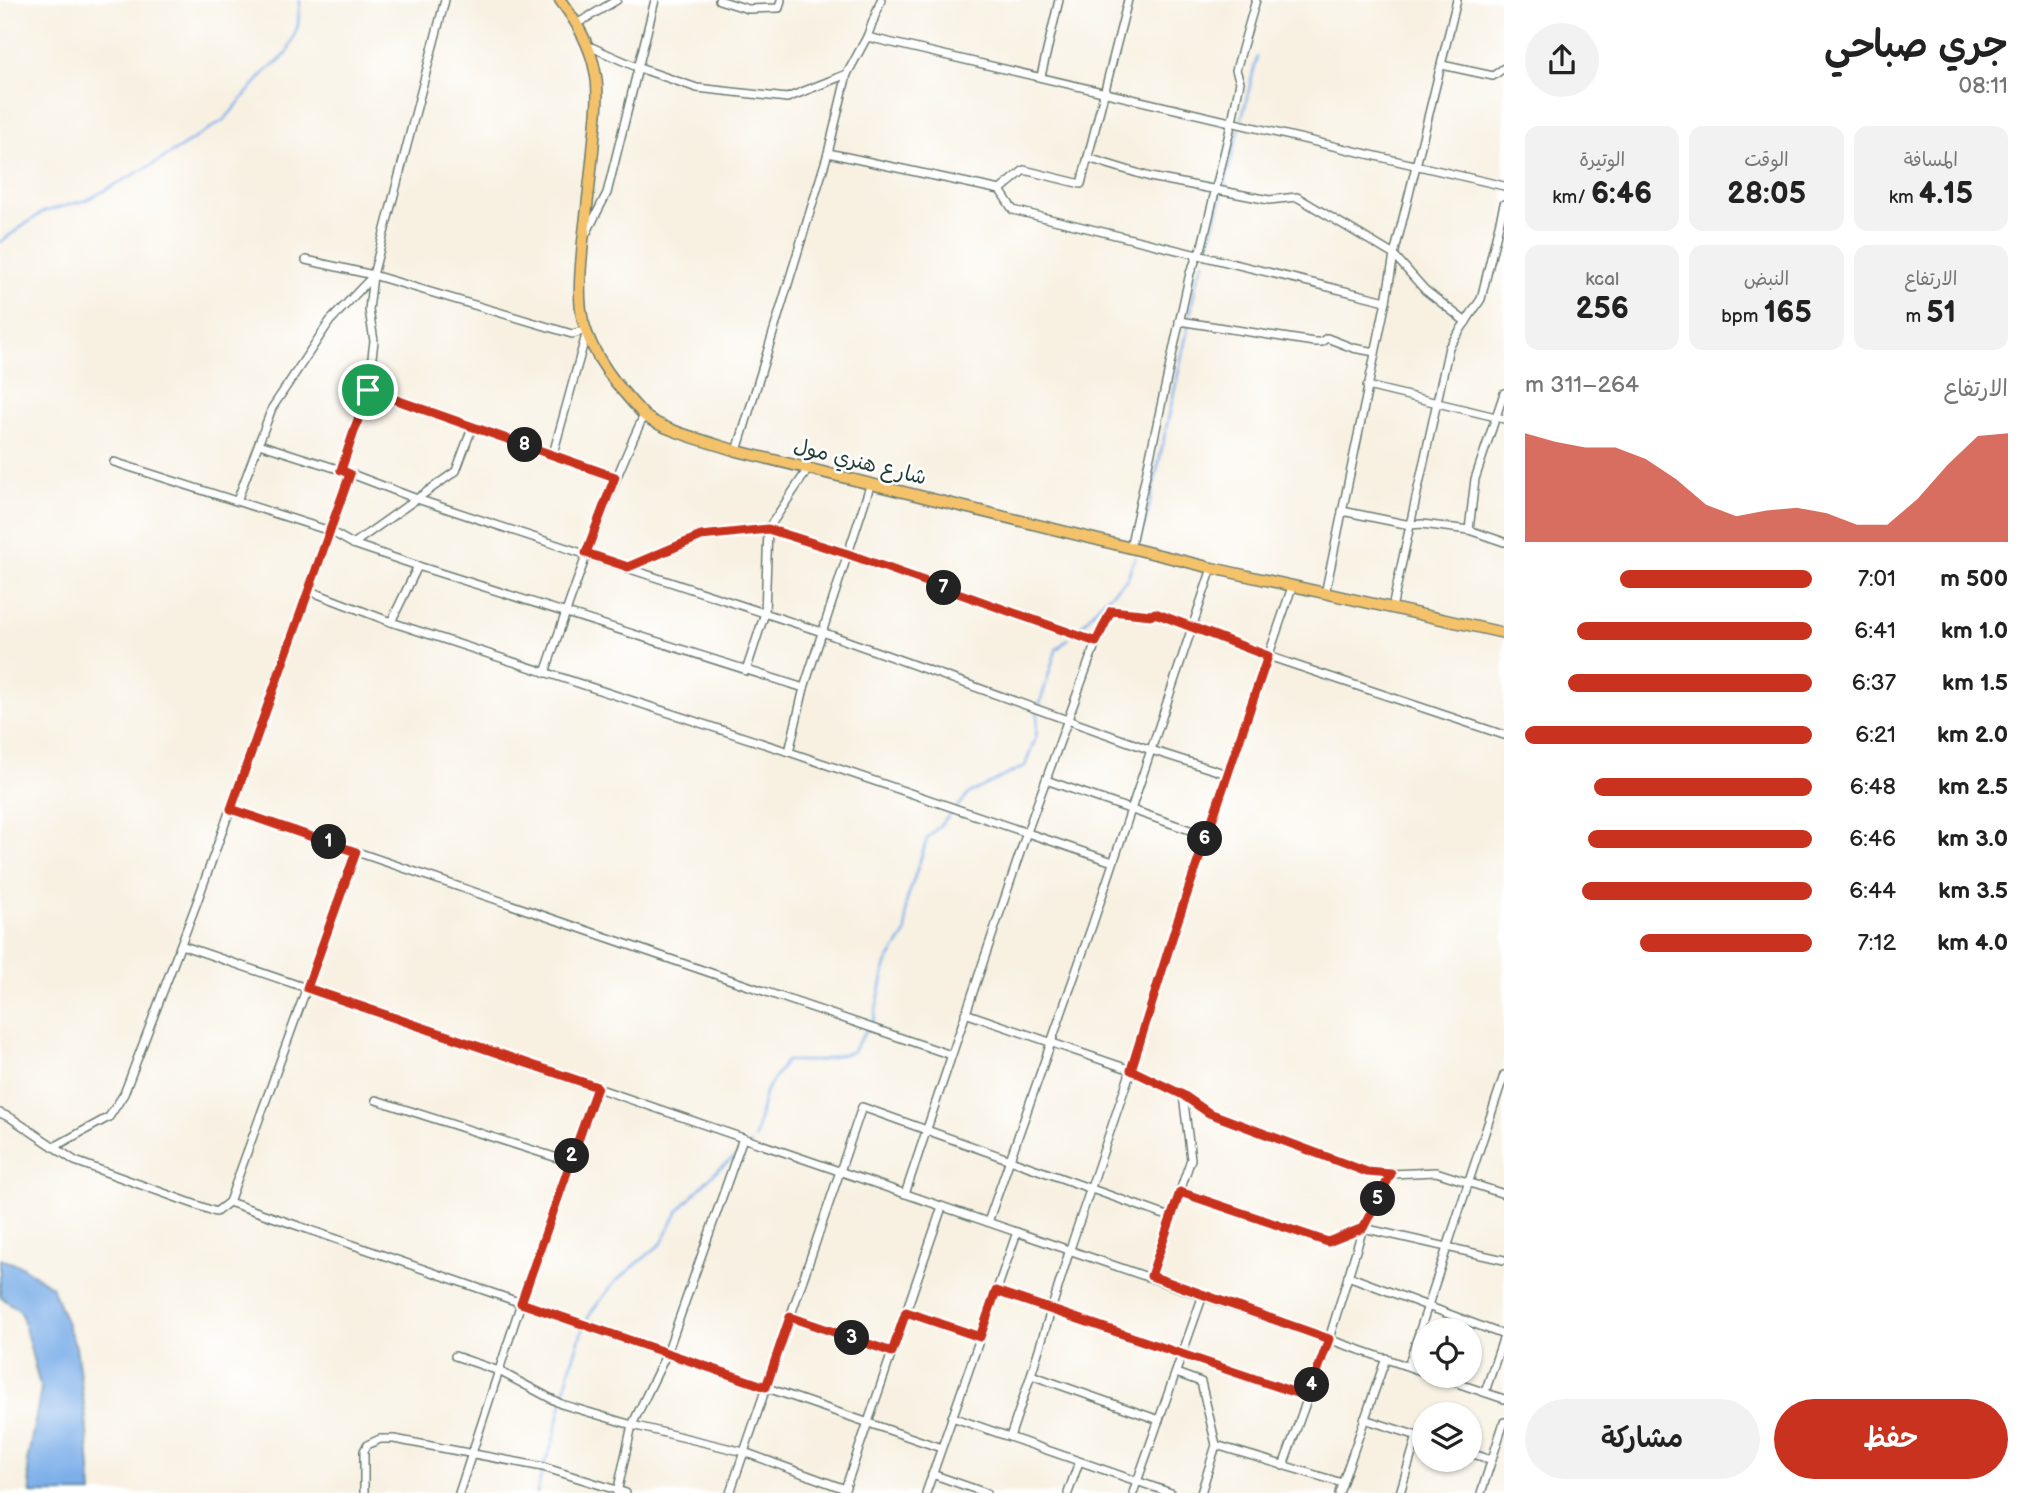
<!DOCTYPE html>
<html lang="ar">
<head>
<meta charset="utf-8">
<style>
	body { margin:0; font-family:"Balsamiq Sans","Playpen Sans Arabic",sans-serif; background:#f2f2f2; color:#222; direction:rtl; height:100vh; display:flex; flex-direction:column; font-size:26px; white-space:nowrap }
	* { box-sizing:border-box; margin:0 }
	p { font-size:23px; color:#767676 }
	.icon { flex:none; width:38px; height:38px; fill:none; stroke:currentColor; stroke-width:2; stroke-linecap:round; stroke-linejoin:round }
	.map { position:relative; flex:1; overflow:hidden; direction:ltr }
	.side { display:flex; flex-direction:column; background:#fff; width:525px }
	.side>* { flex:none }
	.fabs { position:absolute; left:1412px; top:1318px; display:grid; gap:14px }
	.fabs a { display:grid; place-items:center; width:70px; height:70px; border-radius:50%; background:#fff; box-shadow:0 2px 5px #0004; font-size:35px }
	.pin { position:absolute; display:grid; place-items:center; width:60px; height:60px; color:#fff; margin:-30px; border:4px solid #fff; border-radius:50%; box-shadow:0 2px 7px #0007 }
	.km { position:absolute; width:35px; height:35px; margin:-18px; border-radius:50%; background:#222; color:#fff; font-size:19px; line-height:35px; text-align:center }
	.round { display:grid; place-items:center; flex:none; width:74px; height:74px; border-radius:37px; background:#f2f2f2 }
	.headline { display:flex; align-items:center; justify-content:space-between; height:119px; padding:0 21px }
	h1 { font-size:38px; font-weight:600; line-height:52px }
	.figures { display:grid; grid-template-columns:repeat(3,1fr); gap:10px; height:119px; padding:7px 21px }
	.figures div { display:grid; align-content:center; border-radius:14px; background:#f2f2f2; text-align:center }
	.figures b { font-size:30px; font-weight:600 }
	.figures small { font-size:19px; font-weight:400 }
	.figures p { font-size:19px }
	.chart { height:196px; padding:14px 21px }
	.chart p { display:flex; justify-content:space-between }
	.chart svg { width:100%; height:126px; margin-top:7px; fill:#c8321e; opacity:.7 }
	.primary-button { display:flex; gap:14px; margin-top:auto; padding:14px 21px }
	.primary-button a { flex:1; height:80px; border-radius:42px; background:#c8321e; color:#fff; font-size:28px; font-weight:600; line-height:80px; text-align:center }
	.primary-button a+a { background:#f2f2f2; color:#222 }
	ul { padding:0 21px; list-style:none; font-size:23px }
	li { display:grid; grid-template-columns:112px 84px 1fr; align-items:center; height:52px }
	li i { height:18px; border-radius:9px; background:#c8321e }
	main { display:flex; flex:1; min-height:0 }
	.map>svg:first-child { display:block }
	.water { fill:#7dafe9; stroke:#4e768e; stroke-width:2 }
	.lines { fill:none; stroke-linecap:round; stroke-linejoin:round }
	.stream { stroke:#7dafe9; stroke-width:2.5 }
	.minor-casing { stroke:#6b7c71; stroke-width:10 }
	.trunk-casing { stroke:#6b7c71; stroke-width:13 }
	.minor { stroke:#fff; stroke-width:7 }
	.trunk { stroke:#f3c26a; stroke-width:10 }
	.route-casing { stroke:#fff; stroke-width:14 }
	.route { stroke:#c8321e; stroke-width:9 }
	.labels { text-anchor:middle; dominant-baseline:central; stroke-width:5; stroke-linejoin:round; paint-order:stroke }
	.street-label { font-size:21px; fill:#1f3d34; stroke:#fff }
</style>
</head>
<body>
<main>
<section class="side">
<div class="headline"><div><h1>جري صباحي</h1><p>08:11</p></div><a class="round"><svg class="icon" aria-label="share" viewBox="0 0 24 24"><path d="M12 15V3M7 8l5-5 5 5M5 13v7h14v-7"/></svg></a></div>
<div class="figures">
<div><p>المسافة</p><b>4.15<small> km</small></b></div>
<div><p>الوقت</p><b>28:05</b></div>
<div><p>الوتيرة</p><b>6:46<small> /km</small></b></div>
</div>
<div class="figures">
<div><p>الارتفاع</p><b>51<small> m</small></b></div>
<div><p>النبض</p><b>165<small> bpm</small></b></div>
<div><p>kcal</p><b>256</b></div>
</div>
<div class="chart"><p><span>الارتفاع</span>264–311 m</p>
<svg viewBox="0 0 160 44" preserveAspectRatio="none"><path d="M0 44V6L10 9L20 11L30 11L40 15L50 22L60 31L70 35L80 33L90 32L100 34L110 38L120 38L130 29L140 17L150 7L160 6V44z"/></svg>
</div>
<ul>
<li><b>500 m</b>7:01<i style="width:67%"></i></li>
<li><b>1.0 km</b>6:41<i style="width:82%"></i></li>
<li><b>1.5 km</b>6:37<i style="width:85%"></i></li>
<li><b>2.0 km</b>6:21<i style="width:100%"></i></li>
<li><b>2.5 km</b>6:48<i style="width:76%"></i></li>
<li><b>3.0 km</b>6:46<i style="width:78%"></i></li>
<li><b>3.5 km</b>6:44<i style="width:80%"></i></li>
<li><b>4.0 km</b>7:12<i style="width:60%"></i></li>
</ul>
<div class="primary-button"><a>حفظ</a><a>مشاركة</a></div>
</section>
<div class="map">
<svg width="1504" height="1493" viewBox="0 0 1504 1493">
	<rect width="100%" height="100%" fill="#fff"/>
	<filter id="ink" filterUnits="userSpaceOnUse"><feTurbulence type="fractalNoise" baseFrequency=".0143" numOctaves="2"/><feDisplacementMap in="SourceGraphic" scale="14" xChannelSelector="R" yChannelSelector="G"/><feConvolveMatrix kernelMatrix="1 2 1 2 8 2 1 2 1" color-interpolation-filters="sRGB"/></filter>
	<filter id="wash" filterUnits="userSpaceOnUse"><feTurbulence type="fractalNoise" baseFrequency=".00686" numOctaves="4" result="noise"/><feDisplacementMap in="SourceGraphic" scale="28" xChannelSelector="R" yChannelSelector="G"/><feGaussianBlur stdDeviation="1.57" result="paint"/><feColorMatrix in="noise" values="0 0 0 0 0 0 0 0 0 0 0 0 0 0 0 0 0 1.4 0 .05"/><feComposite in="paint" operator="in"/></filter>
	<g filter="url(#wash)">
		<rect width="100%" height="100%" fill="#f8f1e2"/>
		<!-- water -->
		<polygon class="water" points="0,1259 21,1266 52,1287 76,1347 86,1419 92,1493 31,1493 27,1462 41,1390 21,1312 0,1296"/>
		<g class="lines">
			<!-- stream -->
			<g class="stream">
				<polyline points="1242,118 1257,57"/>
				<polyline points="1225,185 1239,129"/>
				<polyline points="0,242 43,212 87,200 159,161 225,119 265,72 287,54 298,25 300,0"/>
				<polyline points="1207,251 1222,196"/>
				<polyline points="1190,316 1196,282 1203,262"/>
				<polyline points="1139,543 1148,512 1188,328"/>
				<polyline points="1078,630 1099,605 1127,579 1135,557"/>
				<polyline points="755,1139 765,1092 786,1061 818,1061 852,1052 874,1019 886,964 906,933 906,903 927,839 970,793 1025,766 1036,737 1038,710 1056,650 1068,639"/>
				<polyline points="740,1153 751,1144"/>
				<polyline points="537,1493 543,1467 553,1442 570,1368 584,1325 592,1311 615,1282 662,1243 678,1211 716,1171 735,1157"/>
			</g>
		</g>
	</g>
	<g filter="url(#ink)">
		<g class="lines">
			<!-- minor casing -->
			<g class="minor-casing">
				<g id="minor">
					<polyline points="719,0 748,9 779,8 781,0"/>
					<polyline points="578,23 617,0"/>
					<polyline points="867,37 1504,186"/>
					<polyline points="589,46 639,68 697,88 787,98 847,74"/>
					<polyline points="1442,65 1493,76 1504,68"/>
					<polyline points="1041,76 1059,0"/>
					<polyline points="828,153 1000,190 1024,170 1081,184 1128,0"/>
					<polyline points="1088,158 1150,177 1269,200 1297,197 1394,255 1425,290 1466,322"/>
					<polyline points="1000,190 1013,210 1386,301"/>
					<polyline points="587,232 607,193 655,0"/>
					<polyline points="306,260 373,275 572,334 587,330"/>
					<polyline points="1179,321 1314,342 1321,342 1327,338 1353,348 1375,352"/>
					<polyline points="1367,386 1504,419"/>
					<polyline points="368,390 615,477"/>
					<polyline points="259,444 341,470 417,499 822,632 1151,750 1227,774"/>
					<polyline points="737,451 828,153 847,74 867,37 881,0"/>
					<polyline points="553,454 587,331"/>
					<polyline points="114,462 330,531 353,544 418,566 804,688"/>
					<polyline points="341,470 368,390 374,341 369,310 373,275 445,0"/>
					<polyline points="237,501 272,408 330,321 373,276"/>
					<polyline points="1342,511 1410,525 1422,524 1469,530 1504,542"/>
					<polyline points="1469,530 1475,479 1504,393"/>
					<polyline points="353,544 456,471 472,428"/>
					<polyline points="1130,548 1190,273 1202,246 1232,121 1240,82 1236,70 1256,0"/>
					<polyline points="629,567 700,536 768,529 848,554 1096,642"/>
					<polyline points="310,591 391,622 789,752 1113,862"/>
					<polyline points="1325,594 1386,301 1394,255 1457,0"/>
					<polyline points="1392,608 1449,347 1481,299 1504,204"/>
					<polyline points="391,622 418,566"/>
					<polyline points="746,671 765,613 768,529 808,469"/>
					<path d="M545,673C575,585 605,499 644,415"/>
					<polyline points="789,752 804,688 871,483"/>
					<polyline points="1046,780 1207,836"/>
					<polyline points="231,809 951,1055"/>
					<polyline points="181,945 1424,1372"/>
					<polyline points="965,1013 1131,1070 1183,1095 1209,1113 1367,1172 1391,1174 1436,1172 1504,1194"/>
					<polyline points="376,1100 570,1162"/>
					<polyline points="0,1113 11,1118 75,1161 216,1212 229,1202 356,852"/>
					<polyline points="54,1147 109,1117 124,1094 197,902 350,474"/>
					<polyline points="1180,1191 1327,1242 1363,1228 1504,1260"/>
					<polyline points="905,1194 1027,832 1096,642 1111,611 1152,615 1155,613 1268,656 1504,735"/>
					<polyline points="229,1202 941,1448"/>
					<polyline points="988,1222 1092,926 1212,568"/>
					<polyline points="1151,1276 1191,1159 1183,1095"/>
					<polyline points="1348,1276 1504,1335"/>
					<polyline points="996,1291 1308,1397"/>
					<polyline points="906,1312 980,1337"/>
					<polyline points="790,1317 892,1352"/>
					<polyline points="455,1356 499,1371 561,1404 632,1425 744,1452 845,1489"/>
					<polyline points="1408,1366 1504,1075"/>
					<polyline points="1176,1373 1201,1382 1216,1445 1201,1493"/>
					<polyline points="1031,1375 1159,1420"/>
					<polyline points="1436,1376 1504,1399"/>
					<polyline points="1485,1392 1504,1336"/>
					<polyline points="952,1417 1171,1493"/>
					<polyline points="1364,1419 1424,1438"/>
					<polyline points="1010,1437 1031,1375 1070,1249 1131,1070 1175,929 1292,587"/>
					<polyline points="1216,1445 1342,1483"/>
					<polyline points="1470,1453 1492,1460"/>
					<polyline points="1283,1466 1329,1339 1363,1228 1391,1174"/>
					<polyline points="932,1474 986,1493"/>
					<polyline points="844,1492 942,1207"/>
					<polyline points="364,1493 364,1451 367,1445 380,1439 394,1439 543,1467 626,1493"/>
					<polyline points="459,1493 521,1303 597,1087"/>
					<polyline points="617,1493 632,1425 667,1353 743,1138"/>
					<polyline points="730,1493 862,1107 1170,1217"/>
					<polyline points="926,1493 1017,1232"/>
					<polyline points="1068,1493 1079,1462"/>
					<polyline points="1133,1493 1203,1295"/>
					<polyline points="1339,1493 1386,1358"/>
					<polyline points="1400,1493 1417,1436"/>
					<polyline points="1481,1493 1504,1422"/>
				</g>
			</g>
			<!-- trunk casing -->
			<g class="trunk-casing">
				<path id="trunk" d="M560,0C577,22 590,44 595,71C600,94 596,118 594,140C591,174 587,208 583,241C581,266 577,296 583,321C593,358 618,387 643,414C657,429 716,444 737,451L1212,568L1504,633"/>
			</g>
			<!-- minor -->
			<use href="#minor" class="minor"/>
			<!-- trunk -->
			<use href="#trunk" class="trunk"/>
		</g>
	</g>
	<g class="lines" filter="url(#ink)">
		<!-- route casing -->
		<g class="route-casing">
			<polygon id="route" points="368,390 615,477 586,553 628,567 701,536 768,529 848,554 1096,642 1111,611 1152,615 1155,613 1268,656 1175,929 1131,1070 1183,1095 1209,1113 1367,1172 1391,1174 1363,1228 1328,1242 1180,1192 1151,1276 1329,1339 1308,1397 996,1291 980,1337 906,1312 892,1352 790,1317 766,1387 521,1303 597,1087 307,988 356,852 231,809 350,474 341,470"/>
		</g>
		<!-- route -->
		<use href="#route" class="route"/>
	</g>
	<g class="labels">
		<!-- street labels -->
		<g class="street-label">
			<text transform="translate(860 462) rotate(14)">شارع هنري مول</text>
		</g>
	</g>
</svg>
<div class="fabs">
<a><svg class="icon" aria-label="locate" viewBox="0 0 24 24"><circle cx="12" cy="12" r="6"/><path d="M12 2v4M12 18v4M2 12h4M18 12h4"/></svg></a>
<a><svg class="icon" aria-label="layers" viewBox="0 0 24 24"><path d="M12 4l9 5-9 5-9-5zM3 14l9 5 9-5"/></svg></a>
</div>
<div class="pin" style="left:368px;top:390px;background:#1e9e55"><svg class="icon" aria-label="arrive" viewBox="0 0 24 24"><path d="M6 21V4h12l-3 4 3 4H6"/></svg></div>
<b class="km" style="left:329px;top:842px">1</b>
<b class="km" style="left:572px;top:1156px">2</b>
<b class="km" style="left:852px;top:1338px">3</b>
<b class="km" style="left:1312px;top:1385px">4</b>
<b class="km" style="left:1378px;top:1199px">5</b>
<b class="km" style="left:1205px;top:839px">6</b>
<b class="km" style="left:944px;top:588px">7</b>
<b class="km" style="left:525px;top:445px">8</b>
</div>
</main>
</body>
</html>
